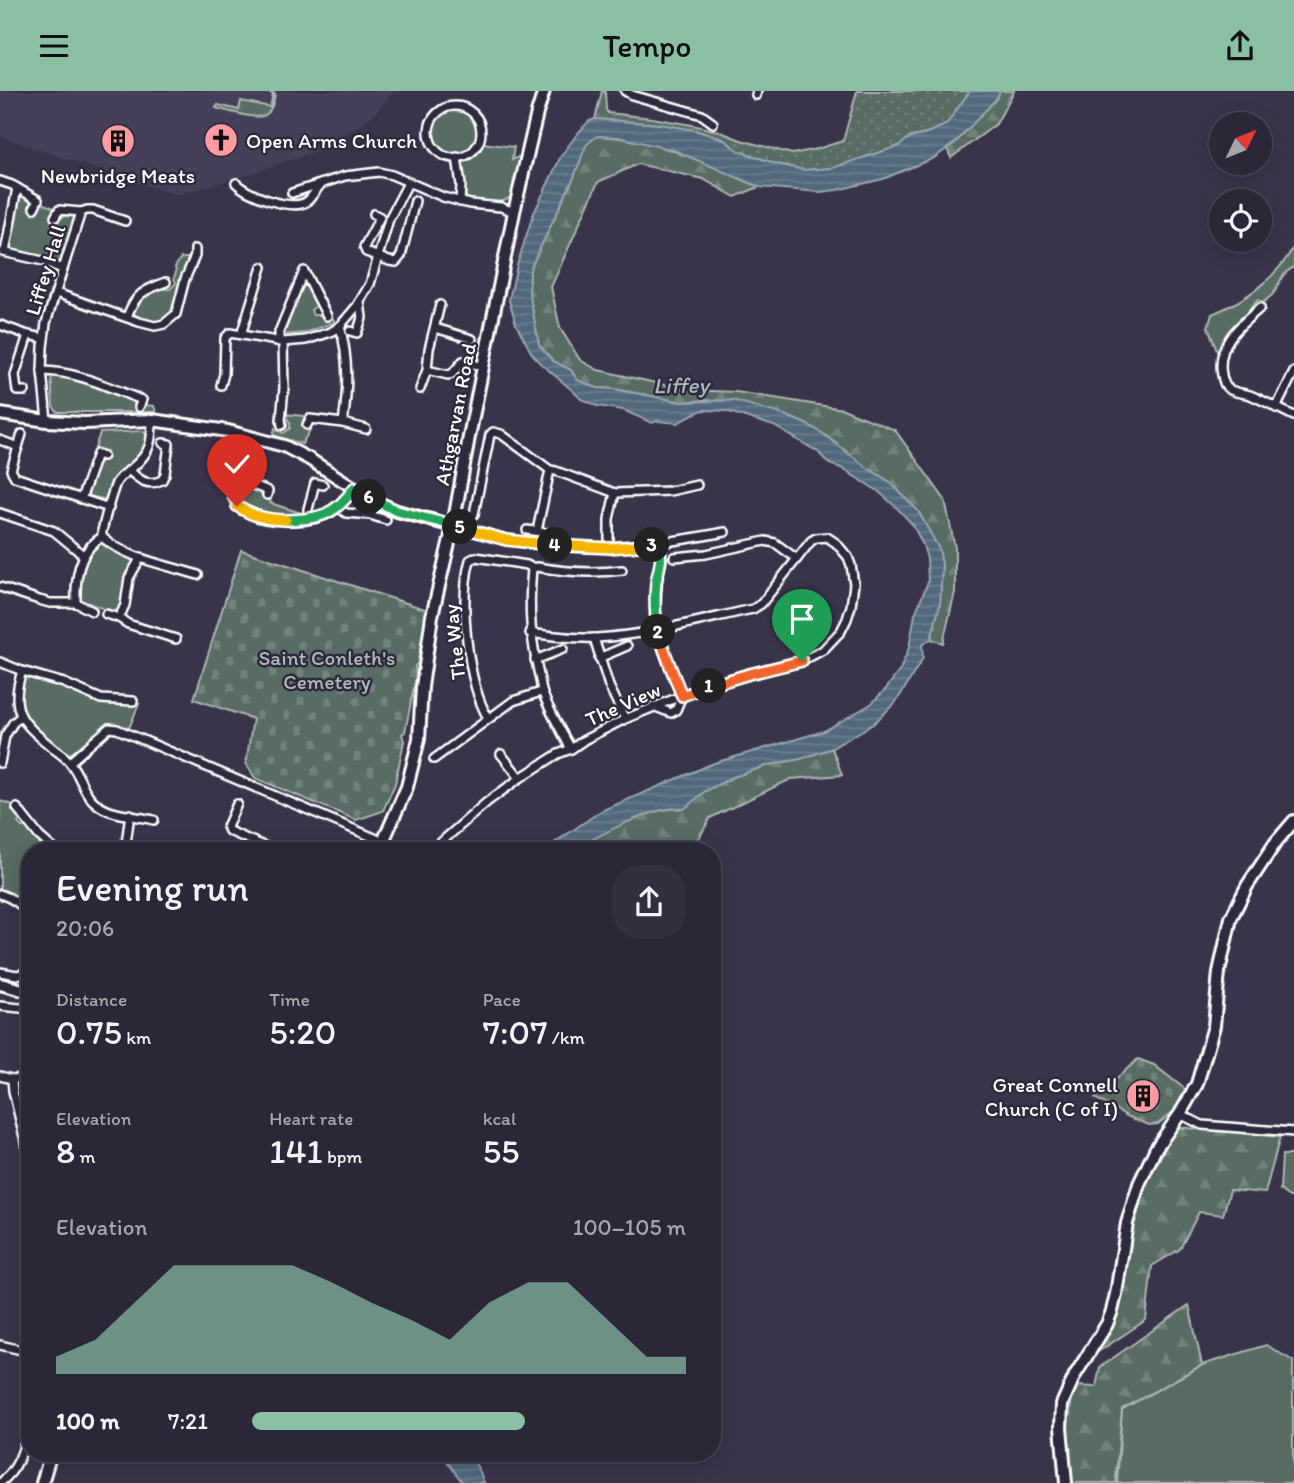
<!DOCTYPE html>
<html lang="en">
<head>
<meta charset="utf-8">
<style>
	body { margin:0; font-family:Itim,sans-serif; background:#332f40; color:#f1f3f6; height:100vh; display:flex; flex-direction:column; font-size:26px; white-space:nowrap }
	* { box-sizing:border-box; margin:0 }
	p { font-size:23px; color:#a6a5ae }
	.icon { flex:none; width:38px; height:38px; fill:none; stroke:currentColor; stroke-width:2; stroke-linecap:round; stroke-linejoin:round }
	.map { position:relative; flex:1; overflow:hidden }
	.side { position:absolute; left:21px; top:751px; width:700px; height:620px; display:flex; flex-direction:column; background:#2b2738; border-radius:28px; box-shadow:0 4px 18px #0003,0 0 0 2px #474453 }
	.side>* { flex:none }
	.needle { width:46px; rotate:47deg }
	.fabs { position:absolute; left:1209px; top:21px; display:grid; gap:14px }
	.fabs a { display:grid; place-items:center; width:63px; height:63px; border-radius:50%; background:#2b2738; box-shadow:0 4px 18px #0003,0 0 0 2px #474453; font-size:35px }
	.pin { position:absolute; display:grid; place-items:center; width:60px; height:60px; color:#fff; margin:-72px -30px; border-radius:50% 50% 50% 0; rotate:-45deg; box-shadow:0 0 7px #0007 }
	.pin .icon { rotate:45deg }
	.km { position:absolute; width:35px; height:35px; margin:-18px; border-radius:50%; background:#222; color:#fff; font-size:19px; line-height:35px; text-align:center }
	.round { display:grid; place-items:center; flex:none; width:74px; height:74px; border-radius:28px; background:#332f40 }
	.head { display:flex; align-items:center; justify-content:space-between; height:119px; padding:0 35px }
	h1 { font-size:38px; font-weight:600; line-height:52px }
	.stats { display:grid; grid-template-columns:repeat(3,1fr); gap:10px; height:119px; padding:7px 35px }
	.stats div { display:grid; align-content:center }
	.stats b { font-size:35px; font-weight:600 }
	.stats small { font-size:19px; font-weight:400 }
	.stats p { font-size:19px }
	.chart { height:196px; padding:14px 35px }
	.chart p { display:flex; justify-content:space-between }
	.chart svg { width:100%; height:126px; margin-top:7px; fill:#8abfa5; opacity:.7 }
	ul { padding:0 35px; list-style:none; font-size:23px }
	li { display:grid; grid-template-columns:112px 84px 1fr; align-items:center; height:52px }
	li i { height:18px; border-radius:9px; background:#8abfa5 }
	header { display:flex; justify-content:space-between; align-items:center; height:91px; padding:0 35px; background:#8abfa5; color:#111; font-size:32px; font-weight:600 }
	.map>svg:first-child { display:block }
	.built { fill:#444159 }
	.green { fill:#596c64; stroke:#acb6b2; stroke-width:2 }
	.forest { fill:url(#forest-firs); stroke:#acb6b2; stroke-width:2 }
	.cemetery { fill:url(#cemetery-stones); stroke:#acb6b2; stroke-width:2 }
	.park { fill:url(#park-dots); stroke:#acb6b2; stroke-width:2 }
	.water { fill:url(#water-rules); stroke:#97a4b0; stroke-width:2 }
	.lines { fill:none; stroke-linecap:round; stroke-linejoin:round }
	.street-casing { stroke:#fff; stroke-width:12 }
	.secondary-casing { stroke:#fff; stroke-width:16 }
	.street { stroke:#2f2a3d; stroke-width:7 }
	.secondary { stroke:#2f2a3d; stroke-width:10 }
	.split-1-casing { stroke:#fff; stroke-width:14 }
	.split-2-casing { stroke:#fff; stroke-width:14 }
	.split-3-casing { stroke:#fff; stroke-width:14 }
	.split-4-casing { stroke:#fff; stroke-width:14 }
	.split-5-casing { stroke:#fff; stroke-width:14 }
	.split-6-casing { stroke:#fff; stroke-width:14 }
	.split-7-casing { stroke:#fff; stroke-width:14 }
	.split-8-casing { stroke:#fff; stroke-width:14 }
	.split-1 { stroke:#f0652b; stroke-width:9 }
	.split-2 { stroke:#f0652b; stroke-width:9 }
	.split-3 { stroke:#22a559; stroke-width:9 }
	.split-4 { stroke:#f5b400; stroke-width:9 }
	.split-5 { stroke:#f5b400; stroke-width:9 }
	.split-6 { stroke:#22a559; stroke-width:9 }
	.split-7 { stroke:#22a559; stroke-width:9 }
	.split-8 { stroke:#f5b400; stroke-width:9 }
	.labels { text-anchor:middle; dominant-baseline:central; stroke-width:5; stroke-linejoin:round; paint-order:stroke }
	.poi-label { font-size:21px; fill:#fff; stroke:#2f2a3d; text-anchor:start }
	.street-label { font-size:21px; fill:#fff; stroke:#2f2a3d }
	.park-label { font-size:21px; fill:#acb6b2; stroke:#2f2a3d }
	.water-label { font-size:23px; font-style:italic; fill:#a8b4be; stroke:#2f2a3d }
</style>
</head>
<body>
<header><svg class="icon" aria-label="menu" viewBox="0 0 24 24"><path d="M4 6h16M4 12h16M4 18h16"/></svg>Tempo<svg class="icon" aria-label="share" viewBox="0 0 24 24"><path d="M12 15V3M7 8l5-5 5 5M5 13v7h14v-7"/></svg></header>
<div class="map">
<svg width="1294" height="1392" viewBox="0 0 1294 1392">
	<defs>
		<pattern id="forest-firs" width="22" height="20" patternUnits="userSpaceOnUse" patternTransform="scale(1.75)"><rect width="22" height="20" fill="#596c64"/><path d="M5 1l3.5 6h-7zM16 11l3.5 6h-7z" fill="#72827b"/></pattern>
		<pattern id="cemetery-stones" width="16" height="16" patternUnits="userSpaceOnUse" patternTransform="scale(1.75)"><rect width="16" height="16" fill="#596c64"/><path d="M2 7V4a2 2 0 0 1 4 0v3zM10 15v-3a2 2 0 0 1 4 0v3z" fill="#72827b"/></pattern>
		<pattern id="park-dots" width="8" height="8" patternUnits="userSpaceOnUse" patternTransform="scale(1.75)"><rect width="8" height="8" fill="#596c64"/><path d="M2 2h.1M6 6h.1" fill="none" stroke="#72827b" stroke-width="1.8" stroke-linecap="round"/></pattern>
		<pattern id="water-rules" width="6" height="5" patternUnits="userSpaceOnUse" patternTransform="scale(1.75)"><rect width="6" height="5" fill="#51687c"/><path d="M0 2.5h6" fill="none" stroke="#6b7f90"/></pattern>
	</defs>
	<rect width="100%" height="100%" fill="#39344a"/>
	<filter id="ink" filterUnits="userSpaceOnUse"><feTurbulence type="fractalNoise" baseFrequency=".0143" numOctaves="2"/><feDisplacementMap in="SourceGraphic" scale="14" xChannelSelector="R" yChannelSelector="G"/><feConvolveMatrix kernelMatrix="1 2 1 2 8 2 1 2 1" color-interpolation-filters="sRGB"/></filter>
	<g filter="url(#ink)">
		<!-- built -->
		<polygon class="built" points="0,0 394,0 376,21 357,36 337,47 332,55 243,85 193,99 179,104 137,92 0,45"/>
		<!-- green -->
		<g class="green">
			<path d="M267,0H272L275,4C271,25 265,29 244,24C235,22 226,20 216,17L218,14L239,19L241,10L270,16L273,3Z"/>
			<circle cx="455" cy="41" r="22"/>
			<path d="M482,52L514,56L512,69L522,64L514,103C503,115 478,114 466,106L461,75L462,70L477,60Z"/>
			<path d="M23,103L27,105L30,109V114L37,118L41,112L55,117L51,125L59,130C63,125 68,119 75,126L76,129L62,169L59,171L45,166L15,161L9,155L20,106Z"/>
			<path d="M1294,155V176C1277,185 1282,193 1272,204C1269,207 1265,209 1263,212L1258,209L1251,216L1249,224L1237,232L1230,240L1217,260L1208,236L1212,223C1245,210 1277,187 1294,155Z"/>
			<path d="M181,167H191L173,223L163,230L157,231L139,228L134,223C134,203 154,197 170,198L176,192L174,187L176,181L175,176Z"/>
			<path d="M303,195H307C311,200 316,209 316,215L311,219L313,224H321L325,229L332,226L335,231L305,242L284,244L299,201Z"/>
			<path d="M51,284C79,285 109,297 135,310L134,314L143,318L145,314L154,315L156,321H57L53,315Z"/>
			<polygon points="284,323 304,325 302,335 310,339 302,353 273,344 275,337 278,340 284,342 290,337 290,331 284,325"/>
			<polygon points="143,340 148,345 144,359 118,384 107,409 86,404 96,375 101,370 104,370 107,360 95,357 100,342"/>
			<path d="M247,394L261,400L263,406L271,409L270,412L301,422L296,426L293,425L286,427C282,425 278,426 274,426C263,426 241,417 236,407L238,399Z"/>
			<polygon points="99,452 133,466 135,469 126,487 122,512 118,521 115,522 80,509 79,506 85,469 88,463"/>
			<path d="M28,585L76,599L101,612L139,613L130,635L127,638L114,633L107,634L72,662L69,663C54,654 24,633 21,615C20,605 22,596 25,587Z"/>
			<polygon points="0,710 21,716 17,720 21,727 18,732 22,736 28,736 53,759 30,760 30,815 28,815 14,805 0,799"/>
			<polygon points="1282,1064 1294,1064 1294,1106 1289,1106 1280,1099"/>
			<polygon points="1266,1254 1293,1270 1293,1392 1117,1392 1122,1318 1202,1274"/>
		</g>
		<!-- forest -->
		<g class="forest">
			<polygon points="1000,0 1014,0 996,33 951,67 947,58 956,51 996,8"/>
			<path d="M596,45C655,47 707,72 759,96L735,106L703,88L638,73L598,91L551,196L560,237L580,269L598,279L687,299L736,301L843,318L895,339L945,409L955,457V501L943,552L931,548L940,513L942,474L939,458L918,420L890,391L866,376L825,344L810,335L787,325L707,309L682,311L614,298L597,297L577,289L571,279L553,270L539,254L529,201L530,178L574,86L586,54Z"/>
			<path d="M832,657L842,684L791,688L710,727L696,753L684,759H627L623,754L612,759L574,760C597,743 657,713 684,718L705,700L733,686L769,674L800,668Z"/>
			<polygon points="1176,1036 1280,1046 1265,1102 1230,1099 1223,1124 1199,1121 1180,1158 1152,1175 1146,1229 1098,1261 1116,1226 1131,1144 1146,1094"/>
			<polygon points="1189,1214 1202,1274 1122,1318 1116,1384 1117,1392 1071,1392 1067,1340 1074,1295 1096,1296 1100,1276"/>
		</g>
		<!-- cemetery -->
		<g class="cemetery">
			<polygon points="241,459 428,519 418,572 415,575 416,586 405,641 402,643 404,650 395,693 383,720 356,729 255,687 246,672 253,628 194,608"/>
			<polygon points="1138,968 1154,974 1186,999 1175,1019 1158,1033 1149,1034 1129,1026 1095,1007"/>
		</g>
		<!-- park -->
		<polygon class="park" points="602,0 605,0 606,19 608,22 652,27 692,34 718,40 741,49 792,63 817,58 843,50 857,0 970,0 946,34 922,44 909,47 899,55 833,77 804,79 776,73 739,60 723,48 694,39 659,33 595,28"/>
		<!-- water -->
		<g class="water">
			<path d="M970,0H1000L996,8L956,51L934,67L883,88L837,99L820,101L759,96L674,59L618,46L597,45L586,54L574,86L530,178L529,201L539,254L553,270L571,279L577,289L597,297L614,298L682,311L733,309L787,325L810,335L825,344L866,376L890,391L918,420L939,458L942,474L940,513L931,548L922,554L923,567L905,597L895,612L873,633L832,657L800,668L769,674L733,686L705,700L684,718C659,713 614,737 591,749C585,752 578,758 572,760C563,761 553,760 544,759L601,720L714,672L824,640L871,613L885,599L900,579L909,557L915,523L928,491L927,468L923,454L913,434L897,417L878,400L841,377L829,373L818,361L774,335L726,320L703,319L693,323L678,332L657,330L652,332L623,319L597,315L581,308L572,299L540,272L531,261L516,233L509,209L517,174L533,124L561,65L578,42L589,30L595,28L659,33L694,39L723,48L739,60L776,73L804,79L832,77L899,55L909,47L922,44L946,34Z"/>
			<polygon points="441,1362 469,1362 480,1381 484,1392 463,1392"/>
		</g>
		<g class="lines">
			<!-- street casing -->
			<g class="street-casing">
				<g id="street">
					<polyline points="625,0 632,4 702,24 713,32"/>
					<polyline points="756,4 757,0"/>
					<circle cx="455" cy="41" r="26"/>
					<polyline points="457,66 461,94 460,111"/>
					<polyline points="0,90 12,94 38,109 34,117"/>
					<path d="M236,92C247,104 291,120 306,111C312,107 316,98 321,93"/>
					<polyline points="292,102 345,85 379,81 392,84 443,106 470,113 501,116 514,121"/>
					<polyline points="374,123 380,126 364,156 366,161 389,170 396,171 401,165 415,110"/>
					<polyline points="55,126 59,119 81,121 87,119 93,119 125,130"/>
					<polyline points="3,161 43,170 62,178"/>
					<polyline points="5,161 17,97"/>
					<polyline points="56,202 139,231 155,235 164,233 176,223 185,188 195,165 195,158"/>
					<path d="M1260,217C1239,235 1216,253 1222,284C1223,289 1224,295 1229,298C1235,302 1243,302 1250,304C1265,310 1279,318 1294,325"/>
					<path d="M127,226C135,203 144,199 166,191"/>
					<polyline points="0,234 28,244 44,247"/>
					<path d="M340,235C349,269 348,298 343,332"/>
					<polyline points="435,237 472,248"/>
					<polyline points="350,240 357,242 362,227 360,211"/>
					<polyline points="241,244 262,176"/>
					<polyline points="279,251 279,241 304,180 327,225"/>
					<polyline points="427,279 448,284 452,283 463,270 484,276"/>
					<path d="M42,280C77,280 110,297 142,309L139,316"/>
					<polyline points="221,294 224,283 225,247 230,242 283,251 306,249 331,241 340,235 357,215 370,193 389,128 408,92"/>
					<polyline points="420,298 427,279 429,258 440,214"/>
					<polyline points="25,300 17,300 15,284 28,244"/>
					<polyline points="1276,317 1294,281"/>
					<polyline points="47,330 42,280 43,256 46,232 81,121"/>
					<polyline points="282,334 281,329 284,297 283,251"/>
					<polyline points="307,334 310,328 343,332 366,338"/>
					<polyline points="22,343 11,379 15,386 109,417"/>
					<polyline points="0,349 18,356"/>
					<path d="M129,379C139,389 148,396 162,389L165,383L169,353L163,352"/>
					<path d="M267,404L268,400C252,394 240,385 232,405L237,415C260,430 306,436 331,421C341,415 347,406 354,397"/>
					<polyline points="81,408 97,363 103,365"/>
					<polyline points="338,416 346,422 370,424 386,429"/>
					<polyline points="0,422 54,440 83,464"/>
					<polyline points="474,423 490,344 493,341 501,343 550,379 556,380 615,402 670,400 697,394"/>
					<polyline points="308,428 308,418 315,392 323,394"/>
					<path d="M453,435C470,439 488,444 505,448C579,464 653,455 725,441"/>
					<polyline points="527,439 546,442"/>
					<polyline points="537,440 550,379"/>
					<path d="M102,446C127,468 167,474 198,484"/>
					<polyline points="659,453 662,468 657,490 655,522 659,547 682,605"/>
					<polyline points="609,457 609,428 615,402"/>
					<polyline points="674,466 706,463 765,450 775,452 797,468"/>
					<path d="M532,477C528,522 531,550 541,594C541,606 564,645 571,658"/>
					<polyline points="0,496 39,509 50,512 76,512"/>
					<path d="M92,520L76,512C75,488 79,459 102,446V440C106,424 110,407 116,392C120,385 126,382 132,377C150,362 152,352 152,329"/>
					<polyline points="106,523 119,527 128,533 176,548"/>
					<polyline points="119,527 125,514 129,487 141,466"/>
					<polyline points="594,547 609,595 625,628"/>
					<polyline points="599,567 627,555"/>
					<polyline points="535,569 563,558"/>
					<polyline points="0,571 22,580 64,592 101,608 133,610"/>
					<path d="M22,580C8,622 24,633 54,658C59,662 66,666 70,672C81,685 83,703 97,713C109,724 137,725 154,729"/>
					<polyline points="653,615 671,622 676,619 681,607"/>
					<path d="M488,627C467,591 459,509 470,469L476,466L527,474L532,477L537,476C566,481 593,483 622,479"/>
					<polyline points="501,663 520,687"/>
					<polyline points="434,668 513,610 541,601"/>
					<polyline points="70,671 109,637 117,638 384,751"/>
					<polyline points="0,672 5,645 13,632 20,626"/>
					<polyline points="237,713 227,736 229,740 275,760"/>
					<polyline points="17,717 39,745 56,760"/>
					<polyline points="125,760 130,723"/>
					<path d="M431,760L487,711L520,687L558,663L571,658L584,649L625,628L698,598L749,583L802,570L823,559L841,540L847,528L851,515L854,493L851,474L848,466L836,452L827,446L816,447L811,450L761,513L753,518C701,529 649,544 596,547C574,548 552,545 530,542"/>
					<path d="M0,803C12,807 22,813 30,824"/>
					<polyline points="0,881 17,884 30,880"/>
					<polyline points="0,915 30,918"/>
					<polyline points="0,985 12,988 30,987"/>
					<polyline points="12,988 13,1000 30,1071"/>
					<polyline points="1180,1023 1202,1034 1294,1041"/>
					<polyline points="0,1254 30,1261"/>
					<path d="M0,1392C19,1378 26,1354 28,1331C29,1320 27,1309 30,1297"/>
				</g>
			</g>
			<!-- secondary casing -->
			<g class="secondary-casing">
				<g id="secondary">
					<polyline points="0,323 47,330 85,332 152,329 228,340 284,355 309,368 378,412 397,420 453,435"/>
					<polyline points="379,760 407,696 419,648 422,596 432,525 453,435 469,346 514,121 537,22 544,0"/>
					<polyline points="0,893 30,901"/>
					<polyline points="42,1392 51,1362"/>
					<polyline points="1066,1392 1061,1336 1062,1313 1075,1284 1107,1233 1112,1220 1116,1203 1127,1132 1139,1093 1156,1057 1180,1023 1197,993 1214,935 1219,881 1231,827 1247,795 1276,751 1294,730"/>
				</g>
			</g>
			<!-- street -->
			<use href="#street" class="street"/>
			<!-- secondary -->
			<use href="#secondary" class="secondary"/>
		</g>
	</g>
	<g class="lines" filter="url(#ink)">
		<!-- split-1 casing -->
		<g class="split-1-casing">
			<polyline id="split-1" points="709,595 749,583 802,570"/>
		</g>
		<!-- split-2 casing -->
		<g class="split-2-casing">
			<polyline id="split-2" points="658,541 670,575 682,605 709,595"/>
		</g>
		<!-- split-3 casing -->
		<g class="split-3-casing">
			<path id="split-3" d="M652,454L659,453C663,468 659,476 656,491C654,508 655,524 658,541"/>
		</g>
		<!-- split-4 casing -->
		<g class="split-4-casing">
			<polyline id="split-4" points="555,454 609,457 652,454"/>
		</g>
		<!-- split-5 casing -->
		<g class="split-5-casing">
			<polyline id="split-5" points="460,436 506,449 555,454"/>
		</g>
		<!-- split-6 casing -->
		<g class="split-6-casing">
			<polyline id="split-6" points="369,406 397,420 460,436"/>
		</g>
		<!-- split-7 casing -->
		<g class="split-7-casing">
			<path id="split-7" d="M286,429C318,428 335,425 354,397L369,406"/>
		</g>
		<!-- split-8 casing -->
		<g class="split-8-casing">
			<path id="split-8" d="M237,415C251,425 268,429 286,429"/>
		</g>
		<!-- split-1 -->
		<use href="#split-1" class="split-1"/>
		<!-- split-2 -->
		<use href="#split-2" class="split-2"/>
		<!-- split-3 -->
		<use href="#split-3" class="split-3"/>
		<!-- split-4 -->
		<use href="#split-4" class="split-4"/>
		<!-- split-5 -->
		<use href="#split-5" class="split-5"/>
		<!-- split-6 -->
		<use href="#split-6" class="split-6"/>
		<!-- split-7 -->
		<use href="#split-7" class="split-7"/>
		<!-- split-8 -->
		<use href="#split-8" class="split-8"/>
	</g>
	<!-- icons -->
	<defs>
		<g id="church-disc" transform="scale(1.75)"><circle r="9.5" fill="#ff9aa2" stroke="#2f2a3d"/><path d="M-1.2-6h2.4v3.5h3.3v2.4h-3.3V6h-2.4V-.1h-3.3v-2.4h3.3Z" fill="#111"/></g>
		<g id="building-disc" transform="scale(1.75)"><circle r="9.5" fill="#ff9aa2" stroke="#2f2a3d"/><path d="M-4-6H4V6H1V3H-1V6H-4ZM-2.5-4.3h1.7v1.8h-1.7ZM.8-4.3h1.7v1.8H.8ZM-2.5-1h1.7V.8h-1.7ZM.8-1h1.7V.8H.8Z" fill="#111"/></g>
	</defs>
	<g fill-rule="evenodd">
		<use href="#church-disc" x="221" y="49"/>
		<use href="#building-disc" x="118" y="50"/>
		<use href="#building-disc" x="1143" y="1005"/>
	</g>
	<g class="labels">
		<!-- poi labels -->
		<g class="poi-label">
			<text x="246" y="49">Open Arms Church</text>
			<text x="118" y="84" text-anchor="middle">Newbridge Meats</text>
			<text x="1118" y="993" text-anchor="end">Great Connell<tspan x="1118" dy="24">Church (C of I)</tspan></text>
		</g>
		<!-- street labels -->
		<g class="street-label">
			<text transform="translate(45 179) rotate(-73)">Liffey Hall</text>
			<text transform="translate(455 323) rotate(-79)">Athgarvan Road</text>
			<text transform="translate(454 551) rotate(-96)">The Way</text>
			<text transform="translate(623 613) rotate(-24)">The View</text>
		</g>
		<!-- park labels -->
		<g class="park-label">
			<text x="327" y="566">Saint Conleth's<tspan x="327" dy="24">Cemetery</tspan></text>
		</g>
		<!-- water labels -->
		<g class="water-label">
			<text transform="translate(681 294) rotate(-1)">Liffey</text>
		</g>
	</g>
</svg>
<div class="fabs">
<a><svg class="needle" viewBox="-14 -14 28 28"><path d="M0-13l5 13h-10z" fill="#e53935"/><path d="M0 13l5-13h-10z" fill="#a6a5ae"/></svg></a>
<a><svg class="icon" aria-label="locate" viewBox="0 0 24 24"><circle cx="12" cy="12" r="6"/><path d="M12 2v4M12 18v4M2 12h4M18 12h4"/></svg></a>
</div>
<div class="pin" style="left:802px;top:570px;background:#1e9e55"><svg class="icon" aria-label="arrive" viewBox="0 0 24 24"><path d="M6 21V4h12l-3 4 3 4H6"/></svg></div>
<div class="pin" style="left:237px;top:415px;background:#d93025"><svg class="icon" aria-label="check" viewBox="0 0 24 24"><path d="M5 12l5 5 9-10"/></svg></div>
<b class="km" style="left:709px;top:595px">1</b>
<b class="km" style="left:658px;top:541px">2</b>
<b class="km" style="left:652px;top:454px">3</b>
<b class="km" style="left:555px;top:454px">4</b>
<b class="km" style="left:460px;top:436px">5</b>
<b class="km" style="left:369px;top:406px">6</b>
<section class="side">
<div class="head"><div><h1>Evening run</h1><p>20:06</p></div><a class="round"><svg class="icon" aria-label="share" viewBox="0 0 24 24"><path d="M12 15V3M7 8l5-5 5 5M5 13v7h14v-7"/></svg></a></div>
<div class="stats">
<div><p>Distance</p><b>0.75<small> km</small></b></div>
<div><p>Time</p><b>5:20</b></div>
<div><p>Pace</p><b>7:07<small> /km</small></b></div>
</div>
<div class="stats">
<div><p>Elevation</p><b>8<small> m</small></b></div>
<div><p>Heart rate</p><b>141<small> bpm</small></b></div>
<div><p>kcal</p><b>55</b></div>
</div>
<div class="chart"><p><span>Elevation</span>100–105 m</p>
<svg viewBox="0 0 160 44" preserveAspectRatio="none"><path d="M0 44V38L10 32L20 19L30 6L40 6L50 6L60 6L70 12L80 19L90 25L100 32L110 19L120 12L130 12L140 25L150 38L160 38V44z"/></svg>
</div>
<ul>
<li><b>100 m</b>7:21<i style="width:63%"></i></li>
</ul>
</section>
</div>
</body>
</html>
